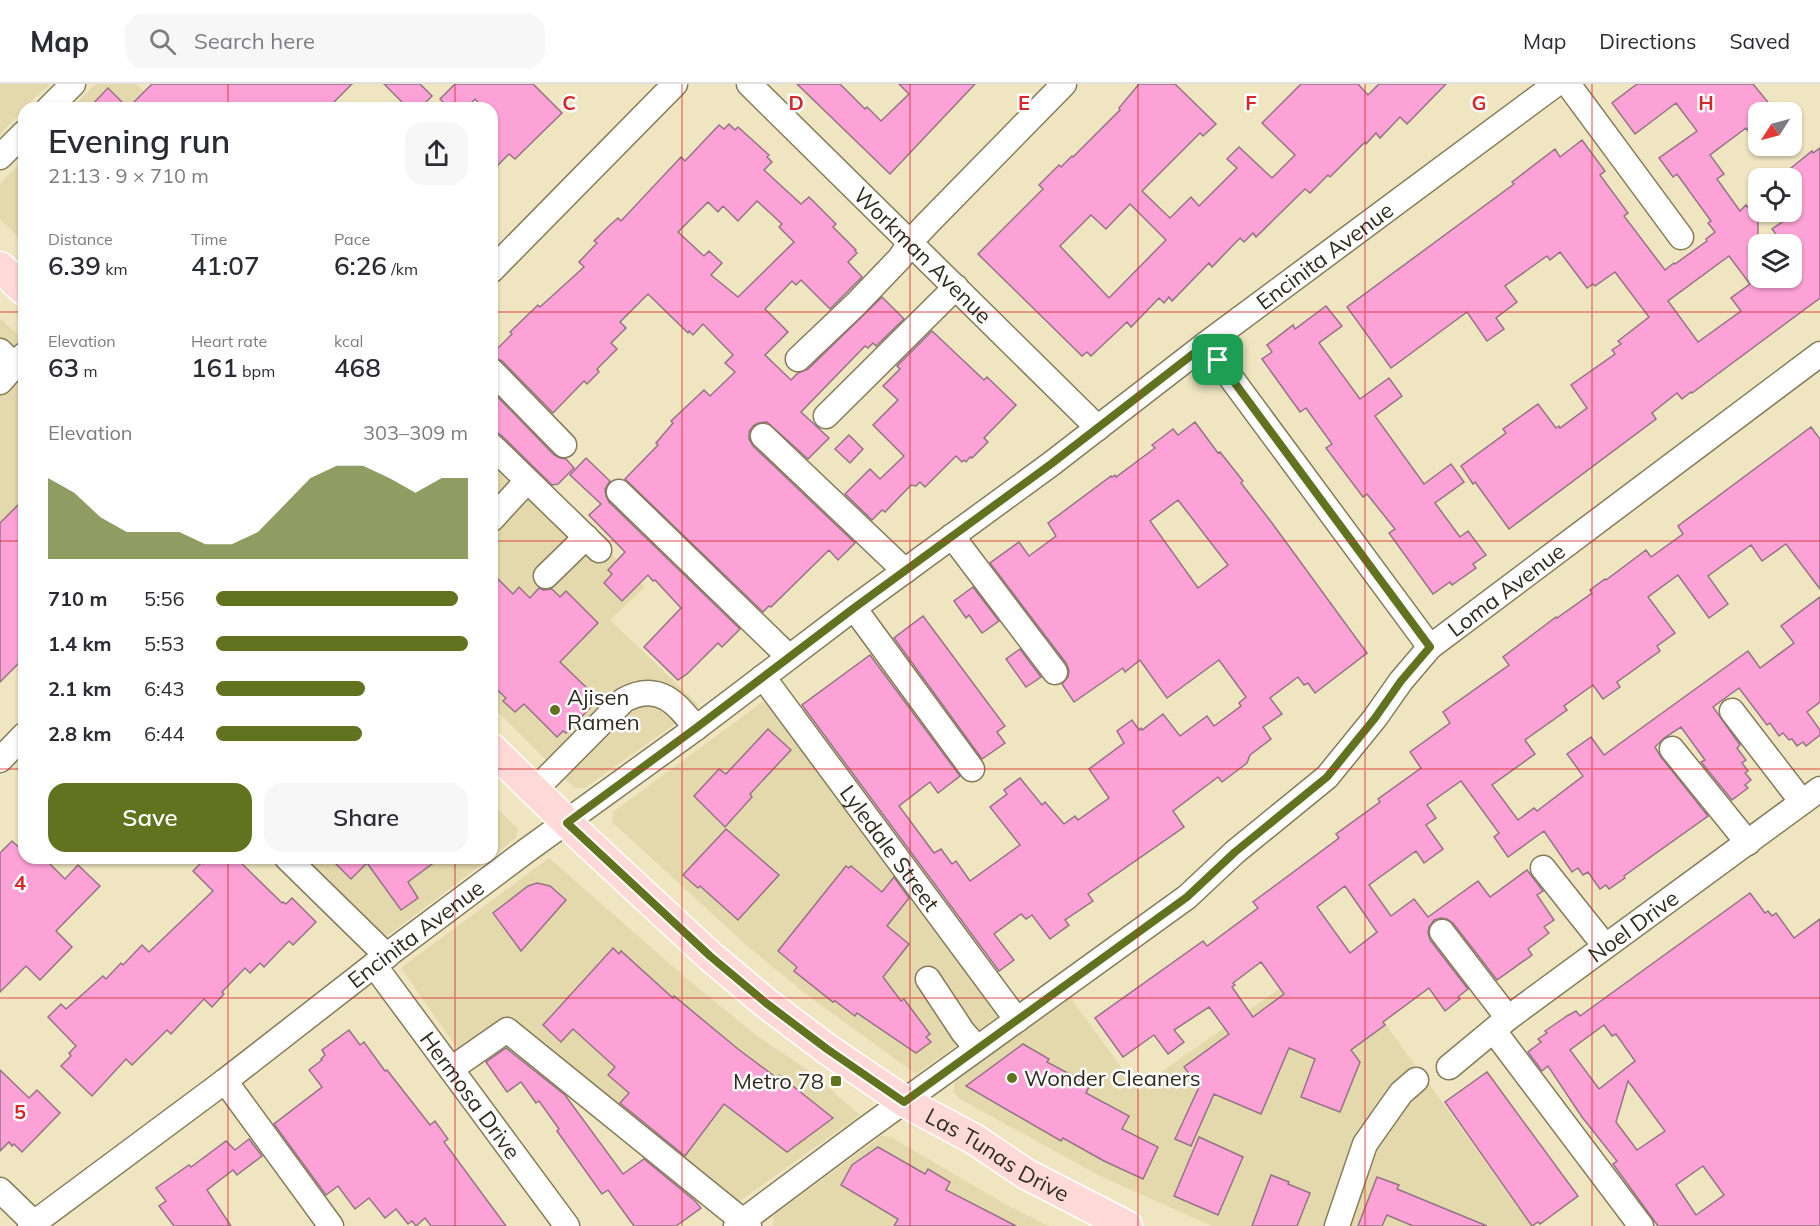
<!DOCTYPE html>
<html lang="en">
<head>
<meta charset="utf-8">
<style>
	body { margin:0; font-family:Mulish,sans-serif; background:#f7f7f7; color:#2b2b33; height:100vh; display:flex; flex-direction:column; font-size:22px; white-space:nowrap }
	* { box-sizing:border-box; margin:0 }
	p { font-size:20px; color:#7c7c81 }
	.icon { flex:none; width:33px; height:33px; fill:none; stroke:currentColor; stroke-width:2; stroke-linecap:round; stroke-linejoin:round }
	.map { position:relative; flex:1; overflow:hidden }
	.panel { position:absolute; left:18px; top:18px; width:480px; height:762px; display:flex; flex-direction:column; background:#fff; border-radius:18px; box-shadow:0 2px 4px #0004 }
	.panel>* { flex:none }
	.needle { width:39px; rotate:234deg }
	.controls { position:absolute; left:1748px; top:18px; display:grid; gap:12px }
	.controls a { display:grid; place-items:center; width:54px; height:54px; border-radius:12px; background:#fff; box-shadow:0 2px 4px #0004; font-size:30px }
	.pin { position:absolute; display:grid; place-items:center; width:51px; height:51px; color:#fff; margin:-26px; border-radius:12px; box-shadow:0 3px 9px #0006 }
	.round { display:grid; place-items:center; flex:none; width:63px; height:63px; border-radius:18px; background:#f7f7f7 }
	.overview { display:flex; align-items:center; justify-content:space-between; height:102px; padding:0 30px }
	h1 { font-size:33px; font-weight:600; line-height:45px }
	.metrics { display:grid; grid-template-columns:repeat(3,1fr); gap:9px; height:102px; padding:6px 30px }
	.metrics div { display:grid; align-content:center }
	.metrics b { font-size:26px; font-weight:600 }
	.metrics small { font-size:16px; font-weight:400 }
	.metrics p { font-size:16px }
	.chart { height:168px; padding:12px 30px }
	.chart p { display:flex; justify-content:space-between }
	.chart svg { width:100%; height:108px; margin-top:6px; fill:#627320; opacity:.7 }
	.action { display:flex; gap:12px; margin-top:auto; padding:12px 30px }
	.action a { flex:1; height:69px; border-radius:18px; background:#627320; color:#fff; font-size:24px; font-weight:600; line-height:69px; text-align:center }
	.action a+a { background:#f7f7f7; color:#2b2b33 }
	ul { padding:0 30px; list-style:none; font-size:20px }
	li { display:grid; grid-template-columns:96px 72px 1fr; align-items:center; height:45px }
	li i { height:15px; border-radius:8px; background:#627320 }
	header { display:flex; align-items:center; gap:36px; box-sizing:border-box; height:84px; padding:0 30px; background:#fff; border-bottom:2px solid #e1e1e2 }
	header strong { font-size:28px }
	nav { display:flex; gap:33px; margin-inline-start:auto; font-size:21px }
	.search { width:420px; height:54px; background:#f7f7f7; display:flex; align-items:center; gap:15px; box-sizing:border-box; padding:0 21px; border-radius:18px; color:#7c7c81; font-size:22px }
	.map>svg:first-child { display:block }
	.built { fill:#e4d9ad }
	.building { fill:#fda2d6; stroke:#957386; stroke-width:1.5; fill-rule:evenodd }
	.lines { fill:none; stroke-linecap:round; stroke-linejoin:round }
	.minor-casing { stroke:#847c5a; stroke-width:27 }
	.major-casing { stroke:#fff; stroke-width:33 }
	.minor { stroke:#fff; stroke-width:24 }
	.major { stroke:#fed9d7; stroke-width:30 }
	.route-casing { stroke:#fff; stroke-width:12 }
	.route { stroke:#627320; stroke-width:8 }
	.grid { fill:none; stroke:#d62828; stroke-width:1.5; stroke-opacity:0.55 }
	.poi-dot { fill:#627320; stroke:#fff; stroke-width:2 }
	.labels { text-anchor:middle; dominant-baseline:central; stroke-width:5; stroke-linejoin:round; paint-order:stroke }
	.street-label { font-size:22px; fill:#2f2b1d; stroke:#fff }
	.poi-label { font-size:22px; fill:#2f2b1d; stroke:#fff; text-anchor:start }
	.grid-label { font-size:20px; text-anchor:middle; font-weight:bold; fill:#d62828; stroke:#fff; stroke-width:5; stroke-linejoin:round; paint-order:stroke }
</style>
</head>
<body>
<header>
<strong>Map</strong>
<div class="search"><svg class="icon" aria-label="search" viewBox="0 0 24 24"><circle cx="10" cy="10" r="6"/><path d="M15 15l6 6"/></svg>Search here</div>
<nav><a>Map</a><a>Directions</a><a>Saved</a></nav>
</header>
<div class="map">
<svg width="1820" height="1142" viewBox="0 0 1820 1142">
	<rect width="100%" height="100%" fill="#efe6c1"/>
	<!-- built -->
	<g class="built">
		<polygon points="0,0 50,0 24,24 0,51"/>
		<polygon points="95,0 137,0 160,24 72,24"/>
		<polygon points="24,75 24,159 0,135 0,100"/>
		<polygon points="0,234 24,257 24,526 0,504"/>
		<polygon points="492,354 645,503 610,536 700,622 585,704 574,704 492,622"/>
		<polygon points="769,613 1003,929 916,990 807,911 745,860 612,738 613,728"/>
		<polygon points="492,719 518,745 516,754 492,773"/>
		<polygon points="297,774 490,774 382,856"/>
		<polygon points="549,774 686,894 756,951 811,988 860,1031 736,1120 506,941 462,971 401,884"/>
		<polygon points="1333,867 1415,981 1397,1006 1326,1142 1212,1142 1098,1091 960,1015 953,1008 955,997 1070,913 1137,1005"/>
		<polygon points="1425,994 1531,1142 1347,1142 1370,1061"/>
		<polygon points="881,1052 891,1053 1005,1120 1049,1142 773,1142 773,1132"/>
	</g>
	<!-- building -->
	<g class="building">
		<polygon points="152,0 352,0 328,24 89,24 108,4 128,24"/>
		<polygon points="384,0 420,0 432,12 420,24 408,24"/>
		<polygon points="455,0 533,0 562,29 515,75 509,70 492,87 492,24 483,24 475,15 466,24 449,24 440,15"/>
		<polygon points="797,0 840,0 865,25 867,23 881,37 909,10 899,0 975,0 890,90"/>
		<path d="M1139,0H1175L1216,40L1203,52L1200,49L1142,107L1170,134L1191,113L1199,122L1237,84L1227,75L1239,63L1272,94L1295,71L1262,39L1301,0H1358L1368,11L1379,0H1446L1407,40L1400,33L1380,54L1376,49L1366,60L1365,58L1330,93L1328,91L1310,109L1305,105L1256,153L1253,149L1244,158L1240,154L1212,183L1209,179L1172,217L1169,213L1164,219L1159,214L1131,243L1127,238L1091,272L1087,268L1082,272L978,170L1043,105L1039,101L1059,81L1061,83L1072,72L1073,73L1120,26L1119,24ZM1130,120L1166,156L1109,214L1060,162L1091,131L1106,145Z"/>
		<path d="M1637,0H1753L1776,28H1758V60L1746,44L1710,71L1724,90L1717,95L1740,127L1746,121L1758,137V194H1791V160H1783L1772,145L1791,132V84L1812,67L1813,69L1820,64V214L1692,309L1691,308L1682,315L1677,309L1652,329L1656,335L1509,445L1475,398L1473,400L1461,382L1506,349L1503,345L1538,320L1556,344L1559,342L1560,344L1587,324L1571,301L1615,270L1612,266L1621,260L1618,257L1649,233L1615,188L1595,202L1593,200L1587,204L1560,168L1550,176L1547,172L1505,202L1517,218L1496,234L1504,245L1487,257L1467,228L1391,284L1347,223L1514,100L1512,98L1555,65L1560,73L1582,56L1605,87L1600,91L1628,129L1624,132L1665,186L1674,179L1675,180L1707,157L1706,155L1715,148L1708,139L1711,137L1677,90L1673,93L1659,74L1697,47L1676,19L1635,50L1612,19ZM1729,172L1750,200L1731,214L1741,227L1698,258L1668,217Z"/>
		<path d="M729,40L735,46L738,43L769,71L767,73L772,78L764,86L801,120L809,113L836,140L833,143L856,166L855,167L857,169L848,178L862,193L830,225L801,196L796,201L792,197L765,225L788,248L765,271L791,296L798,289L808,285L882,213L904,235L876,262L873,259L868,264L865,262L801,328L829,354L808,375L767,338L758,339L753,342L749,348V355L753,362L855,459L838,476L829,466L771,523L769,522L763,528L625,395L658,361L656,359L673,339L671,337L704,306L710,312L735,288L725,279L733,271L703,240L693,251L689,247L688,249L648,210L620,238L626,244L611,259L617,265L597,285L599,288L587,300L584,297L553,329L502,277L492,273V270L512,250L510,248L538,221L540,223L584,183L579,178L597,159L594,157L610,141L618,134L621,137L681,73L685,77L719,41L724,45ZM757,117L782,140L779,143L794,158L738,213L711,191L722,179L709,167L704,172L678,148L708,118L718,128L723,122L738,137Z"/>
		<polygon points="1326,222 1342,242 1319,259 1360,315 1389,294 1402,312 1375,332 1424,400 1451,380 1464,398 1435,419 1460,453 1468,447 1486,471 1473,480 1476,484 1452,501 1450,498 1433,510 1389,449 1395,445 1367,410 1363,413 1326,364 1332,360 1306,324 1300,328 1262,275 1272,268 1267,261 1293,241 1295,245"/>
		<polygon points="932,247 984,296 987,293 1016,321 984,354 988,358 972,374 970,373 966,378 964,376 962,378 956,372 925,403 920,398 916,402 911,401 885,428 882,426 872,436 845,410 870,385 880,395 904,372 873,341 898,316 883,302 900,285 897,282"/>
		<polygon points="492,307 554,371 560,374 566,375 574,384 558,400 552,401 502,352 492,345"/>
		<path d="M1195,338L1218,369L1220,368L1243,397L1241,399L1272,439L1367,569L1315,609L1308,599L1304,601L1298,593L1270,614L1282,630L1263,643L1271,655L1250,671L1247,679L1222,698L1218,693L1173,727L1184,743L1088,810L1093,817L1065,836L1069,841L1050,855L1032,831L1026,835L1021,830L994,850L1014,876L999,887L802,621L870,571L960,692L938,709L930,698L899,722L934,769L941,765L952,780L956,777L970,797L1020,761L990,723L1007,710L1004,706L1020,694L1042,721L1045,718L1064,740L1075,732L1078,736L1109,714L1089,685L1124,659L1117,647L1132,636L1139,646L1141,644L1142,646L1163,630L1180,652L1207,632L1214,642L1241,622L1239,619L1246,613L1219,576L1167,614L1140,576L1125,588L1123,584L1074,618L1062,600L1068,593L1069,586L1066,579L990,479L1019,458L1029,472L1056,452L1048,439L1111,392L1112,393L1115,391L1116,393L1155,364L1152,361L1173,345L1178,351ZM1178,416L1228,481L1198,504L1150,437Z"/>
		<path d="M1811,343L1820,355V505L1786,460L1762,477L1751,461L1708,492L1728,520L1709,534L1678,491L1648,513L1675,549L1657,562L1660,567L1617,598L1620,603L1603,615L1593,601L1564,622L1567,626L1525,656L1535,670L1492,701L1518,736L1534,724L1537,727L1583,692L1567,670L1591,653L1604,671L1748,567L1760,584L1794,559L1781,542L1820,513V618L1807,628L1820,646V651L1806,662L1803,658L1797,662L1792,655L1789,656L1783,649L1779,652L1770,639L1767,641L1739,604L1713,623L1740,661L1737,664L1746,676L1742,679L1748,687L1745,689L1751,696L1745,701L1748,704L1732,716L1701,678L1705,676L1681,643L1664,654L1655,663L1661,673L1708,732L1624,792L1625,794L1609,805L1606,801L1600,805L1588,788L1583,791L1578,784L1572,788L1544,747L1508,773L1494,753L1499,749L1461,697L1427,721L1436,734L1426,741L1443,765L1424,779L1416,767L1369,801L1391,832L1414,815L1428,833L1478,797L1490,813L1527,786L1543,807L1537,811L1554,836L1544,843L1549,849L1528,865L1532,871L1497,896L1453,839L1447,835L1441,834L1434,836L1429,843L1428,849L1430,856L1468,905L1458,913L1460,915L1445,927L1429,904L1383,938L1385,941L1351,966L1360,978L1340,1028L1301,1013L1315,975L1289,964L1261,1030L1214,1010L1191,1062L1175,1055L1199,1003L1184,983L1229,950L1209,923L1174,946L1184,958L1168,970L1154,951L1123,973L1095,934L1203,857L1207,862L1258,824L1253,818L1339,754L1336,750L1380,718L1378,715L1421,684L1410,668L1450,639L1443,628L1509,581L1503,573L1556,533L1557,534L1592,509L1590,506L1605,495L1606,496L1646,466L1651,473L1683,450L1678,442ZM1345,802L1377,848L1350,869L1317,823ZM1261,878L1284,910L1253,933L1232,903L1235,901L1233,899Z"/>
		<polygon points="849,351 863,365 850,379 835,365"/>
		<polygon points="586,374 610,397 605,405 606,412 609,418 740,545 722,563 718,559 687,590 678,596 644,563 681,524 655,496 653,497 648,491 622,517 604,499 612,490 608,486 625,468 589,431 601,420 570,391"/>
		<polygon points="24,415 24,574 0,598 0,439"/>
		<polygon points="492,489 513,510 519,503 530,514 539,504 543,506 552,505 560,513 566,507 598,539 560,578 589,606 584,611 591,623 566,649 563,647 557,653 524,620 515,628 503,617 506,614 492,601"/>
		<polygon points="973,503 999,537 982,549 969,531 966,534 954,517"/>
		<polygon points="923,532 1005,642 997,648 1005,659 982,675 894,554"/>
		<polygon points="1020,565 1041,593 1026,603 1006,575"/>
		<polygon points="768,645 791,666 750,710 752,713 725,743 694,712 719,685 726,690"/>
		<polygon points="726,745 779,791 738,836 700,802 698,804 683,791"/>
		<polygon points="12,757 24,768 24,774 44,774 65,795 78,781 100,802 56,847 72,863 40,896 26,882 0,908 0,769"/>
		<polygon points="206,774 236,774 282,819 283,818 286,820 292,814 316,838 293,861 289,857 264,883 260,879 250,889 245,884 222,908 224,910 212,923 204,915 171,950 167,946 132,981 126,975 92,1012 61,982 71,972 69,969 76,962 48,933 61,920 66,925 103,892 106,895 121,879 123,881 142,861 149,868 213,807 193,787"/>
		<polygon points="330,774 440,774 408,798 418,814 401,826 367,779 351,795"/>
		<polygon points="846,782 849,784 851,782 882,808 894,793 909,814 887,842 909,860 883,893 901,917 904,915 930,950 926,953 931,958 916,969 857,929 855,932 835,917 833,918 794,887 797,883 778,867"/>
		<polygon points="537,799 550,802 566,816 521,867 493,829 528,802"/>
		<path d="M1750,809L1765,829L1768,827L1772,832L1776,829L1794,854L1820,835V1142H1658L1613,1080L1617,1077L1582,1033L1548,982L1542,987L1528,968L1541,958L1538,955L1547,949L1545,947L1567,932L1576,927L1580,932ZM1604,941L1612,952L1616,950L1635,977L1599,1005L1570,966ZM1628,997L1665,1047L1637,1066L1616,1038ZM1703,1082L1724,1111L1696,1131L1676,1101Z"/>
		<polygon points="613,864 619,870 621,867 673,914 674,912 738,965 777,994 779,991 833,1034 787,1068 724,1020 685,1072 620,1019 629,1009 608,991 615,983 573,945 561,958 543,941"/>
		<polygon points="349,946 360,961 364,958 385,987 387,986 430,1041 435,1037 448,1055 444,1058 506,1142 431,1142 425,1134 416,1142 412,1137 408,1140 396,1125 385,1134 369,1114 355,1125 338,1102 326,1111 274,1040 322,1003 309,986 322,976 321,975 325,971 322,966"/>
		<polygon points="1023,960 1049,975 1047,978 1090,1001 1086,1009 1129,1032 1122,1045 1158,1063 1143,1095 1104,1077 1063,1054 1061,1057 966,1002"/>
		<polygon points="506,964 565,1011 623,1090 644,1075 695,1117 701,1124 676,1142 634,1142 608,1106 602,1110 557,1047 559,1045 539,1017 536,1019 521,998 507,1008 486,978"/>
		<polygon points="0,986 29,1014 37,1006 60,1029 22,1068 14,1060 12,1062 9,1058 0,1067"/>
		<polygon points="1487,988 1578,1112 1540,1140 1538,1138 1532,1142 1445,1018"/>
		<polygon points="1199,1053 1243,1073 1218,1131 1174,1112"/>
		<polygon points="249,1055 262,1072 237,1091 233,1086 207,1106 231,1142 174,1142 159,1122 166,1117 156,1104 189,1081 191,1083 226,1057 235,1066"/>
		<polygon points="878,1063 925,1090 928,1085 950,1098 946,1106 1016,1142 894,1142 898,1135 841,1101 852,1081"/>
		<polygon points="1271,1091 1289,1098 1288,1100 1310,1109 1297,1142 1252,1142"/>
		<polygon points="1377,1093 1399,1101 1397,1105 1487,1142 1413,1142 1387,1131 1382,1142 1358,1142"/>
	</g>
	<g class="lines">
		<!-- minor casing -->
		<g class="minor-casing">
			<g id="minor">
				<path id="s1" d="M749,0L1098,344"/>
				<polyline points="1568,0 1681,153"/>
				<polyline points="49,24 73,0"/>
				<polyline points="0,73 24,49"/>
				<polyline points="492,186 675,0"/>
				<polyline points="1206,260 1430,563"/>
				<polyline points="0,267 15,282"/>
				<polyline points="798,275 856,220 900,174 911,157 926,141 1064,0"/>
				<polyline points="492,287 564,361"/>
				<polyline points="0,298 24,271"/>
				<polyline points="826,332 956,203"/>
				<polyline points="763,352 905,487"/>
				<polyline points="492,362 599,466"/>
				<polyline points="619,408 789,573"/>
				<polyline points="492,435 527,397"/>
				<polyline points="952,452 1055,588"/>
				<polyline points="546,492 586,453"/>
				<polyline points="854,524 972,685"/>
				<path id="s2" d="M763,593L1017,936"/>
				<polyline points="1732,627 1802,718"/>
				<polyline points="1672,665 1748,759"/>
				<polyline points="0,676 24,651"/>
				<path d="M534,707L624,616C659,597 677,620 696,644"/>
				<polyline points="287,774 387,872"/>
				<polyline points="1543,784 1605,862"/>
				<polyline points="1442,848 1508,934"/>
				<path id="s3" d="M374,881L567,1142"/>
				<polyline points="928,895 963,948 977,964"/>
				<polyline points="1494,947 1641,1142"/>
				<path id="s4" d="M1449,983L1508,934L1820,705"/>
				<polyline points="451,985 507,946 749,1142"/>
				<polyline points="225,997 331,1142"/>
				<polyline points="0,1106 34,1139"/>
				<path id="s5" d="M30,1142L225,997L374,881L526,767L696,644L854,524L1051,380L1206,260L1556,0"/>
				<path id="s6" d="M736,1142L863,1047L1187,813L1235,768L1327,693L1375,634L1401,597L1430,563L1820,270"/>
				<polyline points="1337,1142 1365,1060 1401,1009 1416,996"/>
			</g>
		</g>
		<!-- major casing -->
		<g class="major-casing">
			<g id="major">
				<polyline points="0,183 24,206"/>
				<path id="s7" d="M492,665L586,757L710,872L766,919L827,965L905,1018L974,1055L1026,1090L1127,1142"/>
			</g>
		</g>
		<!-- minor -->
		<use href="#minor" class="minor"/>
		<!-- major -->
		<use href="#major" class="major"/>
	</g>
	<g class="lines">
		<!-- route casing -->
		<g class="route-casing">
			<polygon id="route" points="1206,260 1430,563 1401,597 1375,634 1327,693 1235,768 1187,813 904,1018 827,965 766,919 710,872 567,739 696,644 854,524 1051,380"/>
		</g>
		<!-- route -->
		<use href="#route" class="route"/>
	</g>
	<!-- grid -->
	<path class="grid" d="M228,0V24M455,0V24M682,0V1142M910,0V1142M1138,0V1142M1365,0V1142M1592,0V1142M0,228H24M492,228H1820M0,457H24M492,457H1820M0,685H24M492,685H1820M228,774V1142M455,774V1142M0,914H1820"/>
	<!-- markers -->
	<g class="poi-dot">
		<circle cx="555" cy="626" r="6"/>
		<circle cx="1012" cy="994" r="6"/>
		<rect x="830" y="991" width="12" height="12" rx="3"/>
	</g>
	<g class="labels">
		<!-- street labels -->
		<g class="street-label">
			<text stroke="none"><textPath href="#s1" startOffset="244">Workman Avenue</textPath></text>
			<text stroke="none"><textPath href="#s5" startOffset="1618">Encinita Avenue</textPath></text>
			<text stroke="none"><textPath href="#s6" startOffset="1004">Loma Avenue</textPath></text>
			<text stroke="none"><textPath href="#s2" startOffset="213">Lyledale Street</textPath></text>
			<text stroke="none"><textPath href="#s4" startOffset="232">Noel Drive</textPath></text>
			<text stroke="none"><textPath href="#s5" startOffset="484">Encinita Avenue</textPath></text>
			<text stroke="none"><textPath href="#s3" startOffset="162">Hermosa Drive</textPath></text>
			<text stroke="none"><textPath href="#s7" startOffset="651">Las Tunas Drive</textPath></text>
		</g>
		<!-- poi labels -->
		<g class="poi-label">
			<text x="567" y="613">Ajisen<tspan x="567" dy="25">Ramen</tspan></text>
			<text x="1024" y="994">Wonder Cleaners</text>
			<text x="824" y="997" text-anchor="end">Metro 78</text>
		</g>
	</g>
	<g class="grid-label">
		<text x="569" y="26">C</text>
		<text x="796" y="26">D</text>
		<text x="1024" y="26">E</text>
		<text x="1251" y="26">F</text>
		<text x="1479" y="26">G</text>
		<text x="1706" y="26">H</text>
		<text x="20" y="806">4</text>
		<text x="20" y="1035">5</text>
	</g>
</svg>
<div class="controls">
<a><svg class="needle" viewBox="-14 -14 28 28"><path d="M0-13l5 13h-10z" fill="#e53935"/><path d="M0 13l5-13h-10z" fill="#7c7c81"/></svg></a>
<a><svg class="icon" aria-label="locate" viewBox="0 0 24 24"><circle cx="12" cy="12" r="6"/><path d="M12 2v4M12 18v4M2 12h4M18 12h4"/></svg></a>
<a><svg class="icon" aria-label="layers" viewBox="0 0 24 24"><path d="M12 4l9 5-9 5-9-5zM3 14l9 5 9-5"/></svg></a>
</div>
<div class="pin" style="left:1218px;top:276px;background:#1e9e55"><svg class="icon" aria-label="arrive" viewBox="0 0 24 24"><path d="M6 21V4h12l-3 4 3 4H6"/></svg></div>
<section class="panel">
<div class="overview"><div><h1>Evening run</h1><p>21:13 · 9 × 710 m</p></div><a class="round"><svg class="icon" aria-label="share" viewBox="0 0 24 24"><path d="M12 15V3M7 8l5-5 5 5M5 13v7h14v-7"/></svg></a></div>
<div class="metrics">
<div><p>Distance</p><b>6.39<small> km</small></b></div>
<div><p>Time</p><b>41:07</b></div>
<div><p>Pace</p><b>6:26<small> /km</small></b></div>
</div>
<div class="metrics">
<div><p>Elevation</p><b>63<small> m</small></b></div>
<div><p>Heart rate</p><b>161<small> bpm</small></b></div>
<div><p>kcal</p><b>468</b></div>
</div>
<div class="chart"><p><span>Elevation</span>303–309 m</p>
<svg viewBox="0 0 160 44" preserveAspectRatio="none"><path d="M0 44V11L10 17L20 27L30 33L40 33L50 33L60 38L70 38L80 33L90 22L100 11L110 6L120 6L130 11L140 17L150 11L160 11V44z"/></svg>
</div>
<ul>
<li><b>710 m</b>5:56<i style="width:96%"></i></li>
<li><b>1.4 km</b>5:53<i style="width:100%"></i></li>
<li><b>2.1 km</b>6:43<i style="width:59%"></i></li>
<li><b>2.8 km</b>6:44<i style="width:58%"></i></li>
</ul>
<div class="action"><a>Save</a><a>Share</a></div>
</section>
</div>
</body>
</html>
